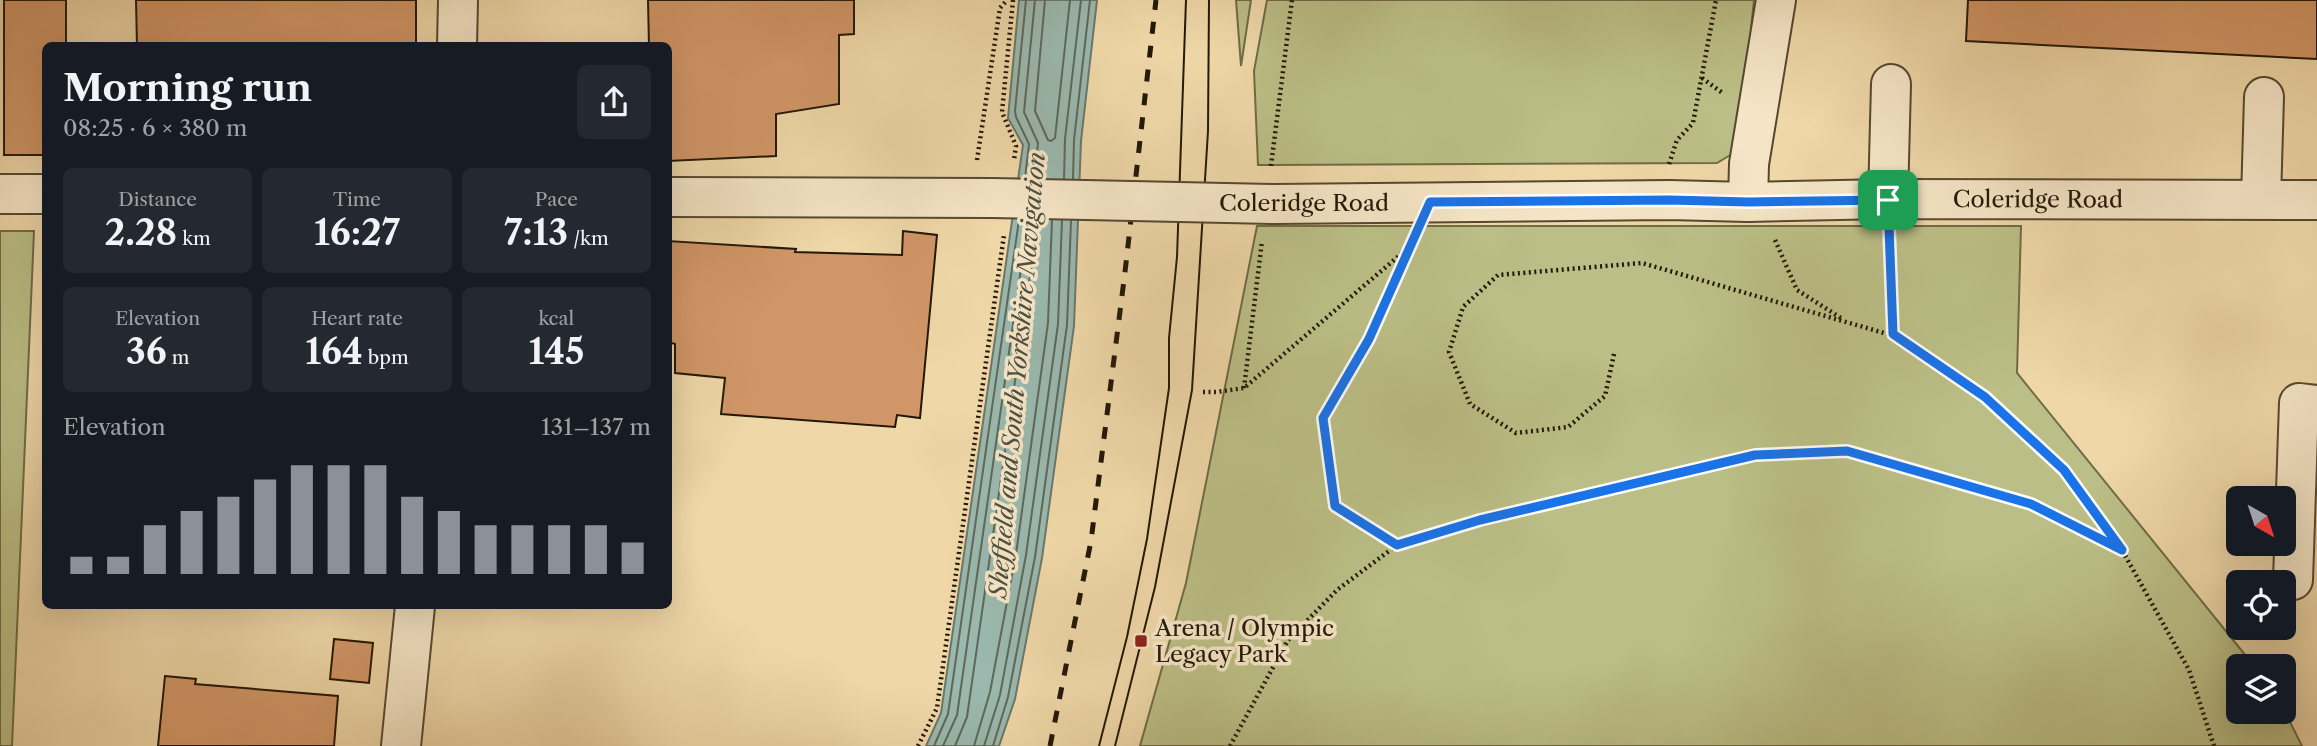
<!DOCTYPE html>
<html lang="en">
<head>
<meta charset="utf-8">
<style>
	body { margin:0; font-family:"Libre Caslon Text",serif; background:#242831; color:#f1f3f6; height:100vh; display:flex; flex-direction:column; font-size:26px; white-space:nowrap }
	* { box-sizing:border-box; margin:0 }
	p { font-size:23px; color:#9ea1a6 }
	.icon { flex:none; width:38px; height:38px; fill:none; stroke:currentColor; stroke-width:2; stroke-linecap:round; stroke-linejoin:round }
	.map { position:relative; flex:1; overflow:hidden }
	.sheet { position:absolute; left:42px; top:42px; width:630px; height:567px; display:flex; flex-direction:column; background:#171b24; border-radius:10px; box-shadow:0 7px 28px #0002 }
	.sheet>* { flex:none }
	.needle { width:46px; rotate:141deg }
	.controls { position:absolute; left:2226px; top:486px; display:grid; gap:14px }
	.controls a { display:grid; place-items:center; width:70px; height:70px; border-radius:10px; background:#171b24; box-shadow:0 7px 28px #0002; font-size:35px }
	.pin { position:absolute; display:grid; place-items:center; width:60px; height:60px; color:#fff; margin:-30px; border-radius:14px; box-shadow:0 4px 10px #0006 }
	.round { display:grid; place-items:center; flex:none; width:74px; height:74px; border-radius:10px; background:#242831 }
	.head { display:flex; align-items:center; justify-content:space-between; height:119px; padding:0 21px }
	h1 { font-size:38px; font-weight:700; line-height:52px }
	.figures { display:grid; grid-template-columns:repeat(3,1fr); gap:10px; height:119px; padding:7px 21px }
	.figures div { display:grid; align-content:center; border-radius:10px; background:#242831; text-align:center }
	.figures b { font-size:35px; font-weight:700 }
	.figures small { font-size:19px; font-weight:400 }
	.figures p { font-size:19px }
	.chart { height:196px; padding:14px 21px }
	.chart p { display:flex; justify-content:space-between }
	.chart svg { width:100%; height:126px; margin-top:7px; stroke:#8c9099; stroke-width:6 }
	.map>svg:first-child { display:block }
	.green { fill:#bbbe86; stroke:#6f6b47; stroke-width:2 }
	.water { fill:#9ab8ae; stroke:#6a786c; stroke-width:2 }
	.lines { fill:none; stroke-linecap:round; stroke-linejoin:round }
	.shore { stroke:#5e685b; stroke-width:2 }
	.building { fill:#d19667; stroke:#231808; stroke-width:2 }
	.minor-casing { stroke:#564830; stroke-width:42 }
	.path { stroke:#231808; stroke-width:4.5; stroke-dasharray:2 3.5; stroke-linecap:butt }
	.minor { stroke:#f5e5c6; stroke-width:38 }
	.tram { stroke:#231808; stroke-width:2 }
	.rail { stroke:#231808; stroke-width:5; stroke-dasharray:12 12; stroke-linecap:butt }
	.minor-bridge-casing { stroke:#564830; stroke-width:42; stroke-linecap:butt }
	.minor-bridge { stroke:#f5e5c6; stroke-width:38 }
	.route-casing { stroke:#fff; stroke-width:14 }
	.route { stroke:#1a73e8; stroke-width:9 }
	.poi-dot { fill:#8f2418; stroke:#f5e5c6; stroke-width:2.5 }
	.labels { text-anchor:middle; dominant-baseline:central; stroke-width:7; stroke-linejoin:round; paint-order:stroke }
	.street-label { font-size:23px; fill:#231808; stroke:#f5e5c6 }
	.poi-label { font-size:23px; fill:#231808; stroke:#f5e5c6; text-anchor:start }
	.water-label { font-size:24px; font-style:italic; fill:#4d5042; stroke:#f5e5c6 }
</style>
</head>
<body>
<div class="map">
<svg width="2317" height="746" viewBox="0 0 2317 746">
	<rect width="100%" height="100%" fill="#efd7a8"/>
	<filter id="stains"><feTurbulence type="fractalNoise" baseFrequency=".00286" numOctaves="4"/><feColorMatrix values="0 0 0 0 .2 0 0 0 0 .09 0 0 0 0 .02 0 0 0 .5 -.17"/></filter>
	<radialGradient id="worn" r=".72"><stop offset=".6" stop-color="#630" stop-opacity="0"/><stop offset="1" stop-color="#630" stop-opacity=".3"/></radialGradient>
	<!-- green -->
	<g class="green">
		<polygon points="1236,0 1251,0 1241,66"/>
		<polygon points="1267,0 1754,0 1748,57 1732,154 1717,163 1258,165 1254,71"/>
		<polygon points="1257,226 2021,226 2017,373 2255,667 2238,667 2238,712 2284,712 2284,710 2302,746 1140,746 1186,583"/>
		<polygon points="0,231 34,231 12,746 0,746"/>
	</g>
	<!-- water -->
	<polygon class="water" points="1019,0 1097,0 1081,141 1074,326 1042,558 1015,699 999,746 926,746 941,713 1023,145 1008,118"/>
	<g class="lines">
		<!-- shore -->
		<g class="shore">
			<polyline points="1045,0 1035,111 1048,140 1051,141 1055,138 1070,0"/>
			<polyline points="1025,178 1029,144 1016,117 1015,111 1026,0"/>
			<polyline points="1034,178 1038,143 1024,112 1035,0"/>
			<polyline points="1064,179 1065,139 1081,0"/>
			<polyline points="1073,179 1074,140 1090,0"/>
			<polyline points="934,746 948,714 1019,220"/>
			<polyline points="943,746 957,715 1028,220"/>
			<polyline points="955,746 967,717 1038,220"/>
			<polyline points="974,746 990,692 1016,554 1048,323 1052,220"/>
			<polyline points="984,746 1000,695 1026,555 1058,324 1062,220"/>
			<polyline points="993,746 1008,697 1035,557 1067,325 1071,221"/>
		</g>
	</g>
	<!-- building -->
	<g class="building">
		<polygon points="4,0 66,0 66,46 46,46 46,155 4,155"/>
		<polygon points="136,0 416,0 416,46 137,46"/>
		<polygon points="648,0 854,0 854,34 839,35 839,104 776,114 776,156 668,161 668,46 649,46"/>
		<polygon points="1968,0 2317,0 2317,59 1966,41"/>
		<polygon points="903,231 937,235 920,418 897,415 895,427 721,414 725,378 675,373 675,344 668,342 668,241 796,249 795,252 902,255"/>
		<polygon points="334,639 373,643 369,683 330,679"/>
		<polygon points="165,676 196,679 195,684 338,696 334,746 158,746"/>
	</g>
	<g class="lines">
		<!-- minor casing -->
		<g class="minor-casing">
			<g id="minor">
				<polyline points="457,46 458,0"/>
				<polyline points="0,194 46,194"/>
				<polyline points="668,197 992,198"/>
				<polyline points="1888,199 1891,84"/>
				<polyline points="2261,199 2264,97"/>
				<polyline points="1748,202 1749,164 1776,0"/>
				<path id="s1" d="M1275,204L1669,200L1748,202L1888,199L2317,200"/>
				<polyline points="2293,580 2299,403 2317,405"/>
				<polyline points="401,746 415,606"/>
			</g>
		</g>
		<!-- path -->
		<g class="path">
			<polyline points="1013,0 1002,112 1016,146 1014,160"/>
			<polyline points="1702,78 1724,94"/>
			<polyline points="977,160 1000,8 1007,0"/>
			<polyline points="1669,164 1677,140 1693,123 1716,0"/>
			<polyline points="1271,166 1292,0"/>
			<polyline points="1889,237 1893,334"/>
			<polyline points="1775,240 1797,290 1841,318"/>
			<polyline points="1614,354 1605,396 1568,427 1516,433 1470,404 1449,352 1463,307 1498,275 1642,263 1898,337 1985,397 2064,470 2122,550 2189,670 2214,746"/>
			<polyline points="1244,388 1262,241"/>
			<polyline points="1203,392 1216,392 1244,388 1407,249"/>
			<polyline points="1397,545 1335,506 1323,418 1369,339 1414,239"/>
			<polyline points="918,746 937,708 1004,235"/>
			<polyline points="1230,746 1288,640 1337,590 1397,545 1480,520 1755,455 1847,451 2031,504 2119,549"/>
		</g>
		<!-- minor -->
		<use href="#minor" class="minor"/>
		<!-- tram -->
		<g class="tram">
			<polyline points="1099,746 1127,637 1147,539 1169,388 1169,338 1177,257 1186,0"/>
			<polyline points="1115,746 1155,587 1192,390 1208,131 1209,0"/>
		</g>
		<!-- rail -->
		<polyline class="rail" points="1050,746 1091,541 1125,272 1156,0"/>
		<!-- minor-bridge casing -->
		<g class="minor-bridge-casing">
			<polyline id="minor-bridge" points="992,198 1275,204"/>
		</g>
		<!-- minor-bridge -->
		<use href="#minor-bridge" class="minor-bridge"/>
	</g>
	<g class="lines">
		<!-- route casing -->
		<g class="route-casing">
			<polygon id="route" points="1670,200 1748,202 1888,200 1893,334 1985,397 2064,470 2122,550 2031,504 1847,451 1755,455 1480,520 1397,545 1335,506 1323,418 1369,339 1430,202"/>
		</g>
		<!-- route -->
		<use href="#route" class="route"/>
	</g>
	<!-- markers -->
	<rect class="poi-dot" x="1134" y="634" width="14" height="14" rx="3.5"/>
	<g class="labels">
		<!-- street labels -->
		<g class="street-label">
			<text stroke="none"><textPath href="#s1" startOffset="763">Coleridge Road</textPath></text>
			<text x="1304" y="203">Coleridge Road</text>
		</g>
		<!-- poi labels -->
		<g class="poi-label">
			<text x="1155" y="628">Arena / Olympic<tspan x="1155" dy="26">Legacy Park</tspan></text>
		</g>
		<!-- water labels -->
		<g class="water-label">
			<text transform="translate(1017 375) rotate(-85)">Sheffield and South Yorkshire Navigation</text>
		</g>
	</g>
	<rect width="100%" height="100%" filter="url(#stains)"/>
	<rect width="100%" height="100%" fill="url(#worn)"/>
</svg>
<div class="controls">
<a><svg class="needle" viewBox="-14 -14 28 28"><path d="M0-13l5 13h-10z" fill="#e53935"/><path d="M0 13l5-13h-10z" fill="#9ea1a6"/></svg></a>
<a><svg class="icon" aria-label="locate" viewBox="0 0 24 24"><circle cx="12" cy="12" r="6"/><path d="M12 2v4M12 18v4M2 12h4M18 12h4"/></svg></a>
<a><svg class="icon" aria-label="layers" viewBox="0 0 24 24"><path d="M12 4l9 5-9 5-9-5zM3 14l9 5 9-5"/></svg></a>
</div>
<div class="pin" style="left:1888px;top:200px;background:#1e9e55"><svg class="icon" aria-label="arrive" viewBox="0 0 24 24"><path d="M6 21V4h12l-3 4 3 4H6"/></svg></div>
<section class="sheet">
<div class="head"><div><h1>Morning run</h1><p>08:25 · 6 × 380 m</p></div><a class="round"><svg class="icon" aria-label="share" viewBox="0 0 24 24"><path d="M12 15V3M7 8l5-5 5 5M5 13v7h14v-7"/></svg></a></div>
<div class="figures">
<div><p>Distance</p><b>2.28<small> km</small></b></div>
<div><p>Time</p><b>16:27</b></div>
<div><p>Pace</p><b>7:13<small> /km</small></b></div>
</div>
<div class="figures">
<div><p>Elevation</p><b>36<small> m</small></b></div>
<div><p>Heart rate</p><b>164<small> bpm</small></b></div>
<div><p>kcal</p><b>145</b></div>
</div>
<div class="chart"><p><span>Elevation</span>131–137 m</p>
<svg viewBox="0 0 160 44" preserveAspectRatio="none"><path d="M5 44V38M15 44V38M25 44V27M35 44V22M45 44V17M55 44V11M65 44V6M75 44V6M85 44V6M95 44V17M105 44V22M115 44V27M125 44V27M135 44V27M145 44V27M155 44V33"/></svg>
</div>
</section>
</div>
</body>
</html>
